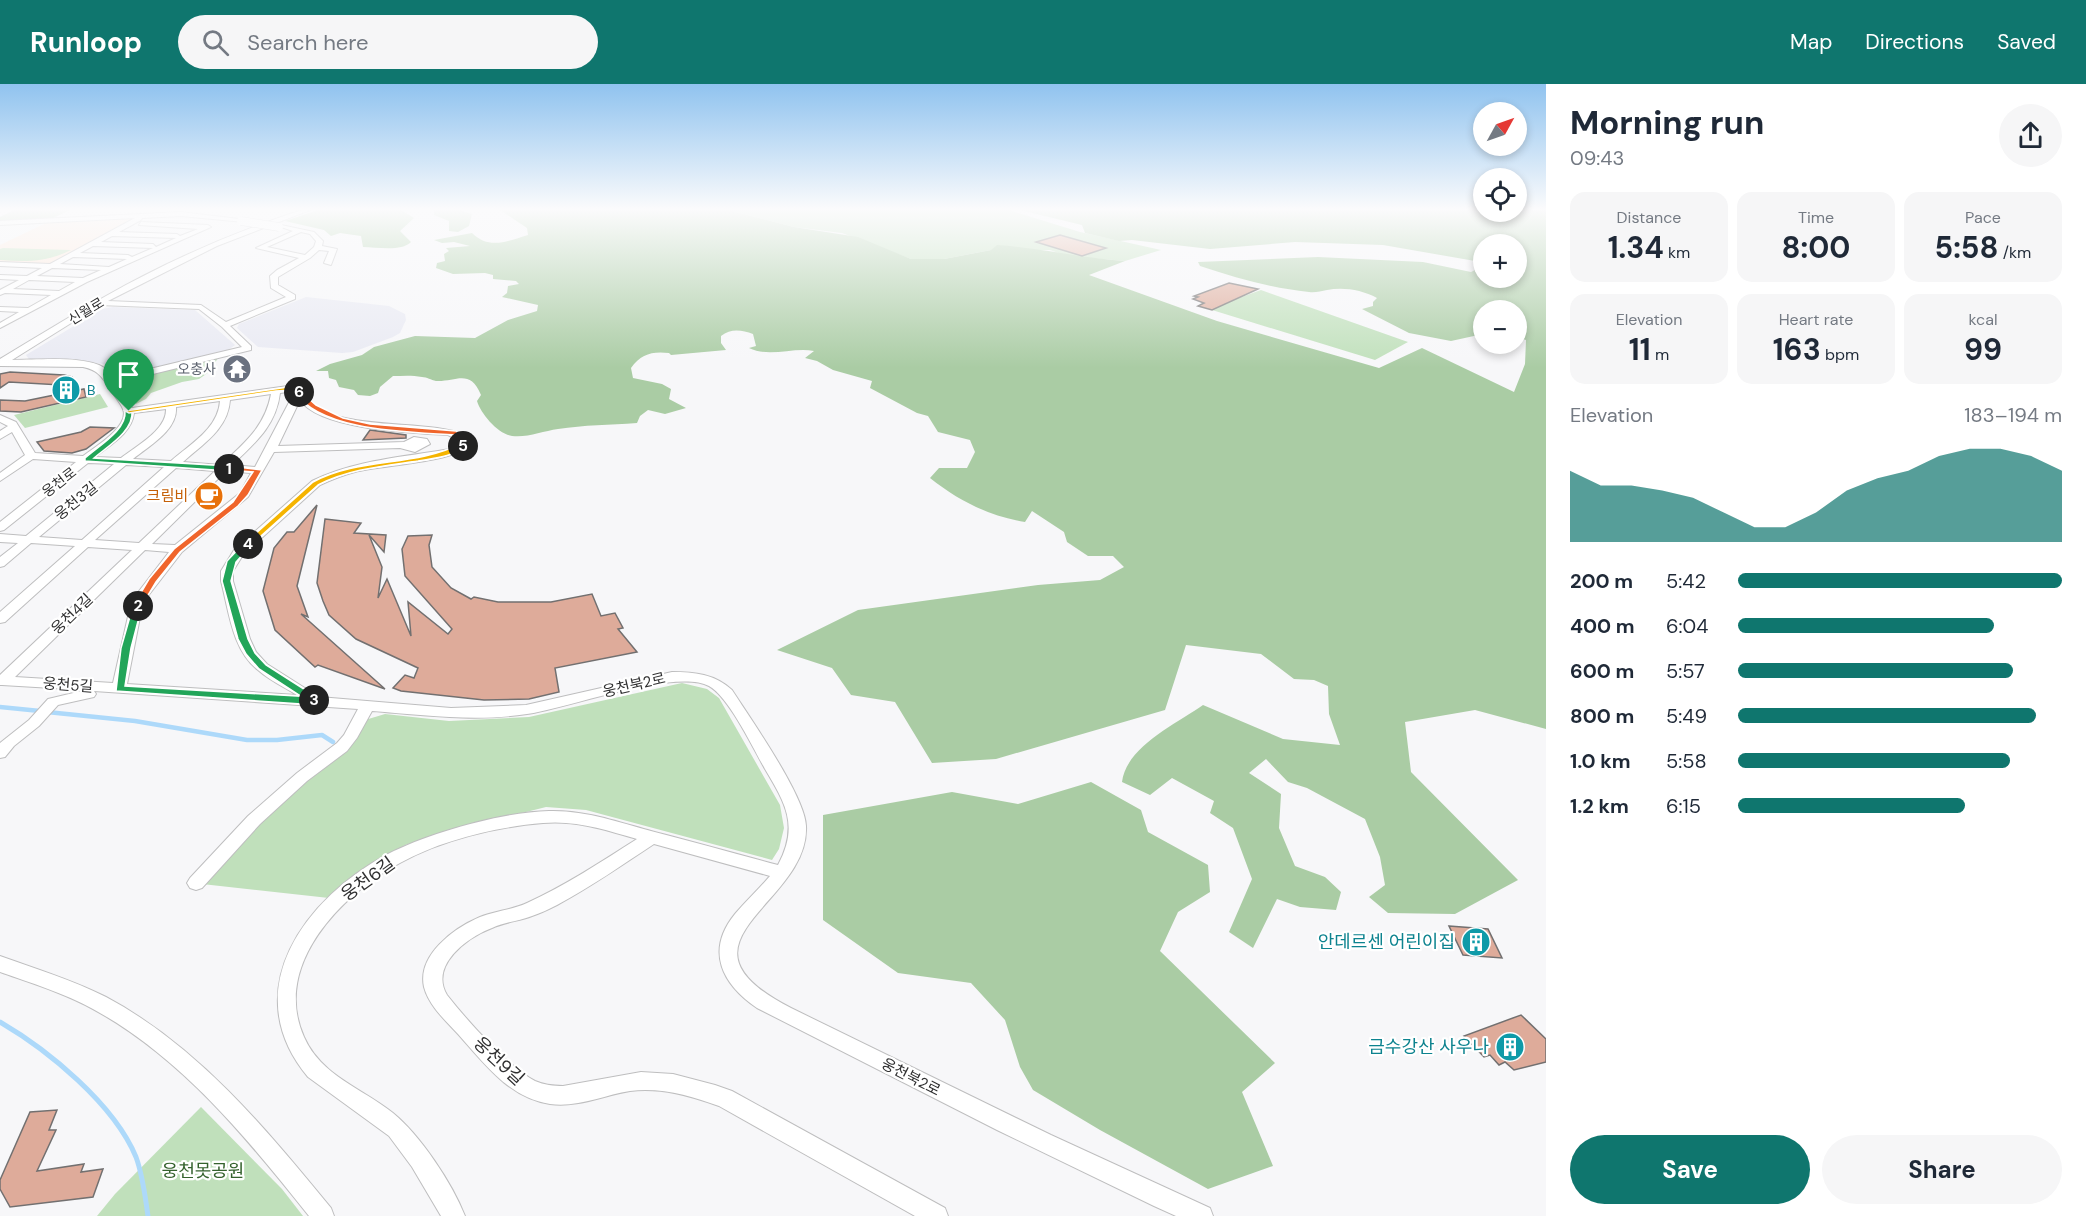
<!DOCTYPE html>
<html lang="en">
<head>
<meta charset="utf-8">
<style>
	body { margin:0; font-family:"DM Sans","Noto Sans KR",sans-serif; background:#f6f6f7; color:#1f2937; height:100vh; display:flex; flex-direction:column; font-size:22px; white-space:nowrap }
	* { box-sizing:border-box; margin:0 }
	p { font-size:20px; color:#747a83 }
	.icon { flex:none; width:33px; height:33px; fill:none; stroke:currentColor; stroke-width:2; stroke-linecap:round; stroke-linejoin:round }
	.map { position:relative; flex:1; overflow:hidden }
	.sheet { display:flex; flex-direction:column; background:#fff; width:540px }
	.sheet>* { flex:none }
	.needle { width:39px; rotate:50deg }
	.buttons { position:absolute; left:1473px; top:18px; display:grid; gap:12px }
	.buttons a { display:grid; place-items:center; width:54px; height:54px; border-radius:50%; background:#fff; box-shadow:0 3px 9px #0003; font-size:30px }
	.pin { position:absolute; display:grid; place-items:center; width:51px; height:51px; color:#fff; margin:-62px -26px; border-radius:50% 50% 50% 0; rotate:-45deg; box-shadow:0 0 6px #0007 }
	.pin .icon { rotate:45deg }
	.km { position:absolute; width:30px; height:30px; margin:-15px; border-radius:50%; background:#222; color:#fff; font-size:16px; line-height:30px; text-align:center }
	.round { display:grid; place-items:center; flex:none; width:63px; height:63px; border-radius:32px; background:#f6f6f7 }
	.summary { display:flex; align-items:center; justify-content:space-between; height:102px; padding:0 24px }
	h1 { font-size:33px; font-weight:700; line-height:45px }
	.stats { display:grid; grid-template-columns:repeat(3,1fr); gap:9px; height:102px; padding:6px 24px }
	.stats div { display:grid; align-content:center; border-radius:15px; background:#f6f6f7; text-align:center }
	.stats b { font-size:30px; font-weight:700 }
	.stats small { font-size:16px; font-weight:400 }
	.stats p { font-size:16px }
	.chart { height:168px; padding:12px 24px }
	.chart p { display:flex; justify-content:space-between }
	.chart svg { width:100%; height:108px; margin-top:6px; fill:#0f766e; opacity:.7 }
	.action { display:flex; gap:12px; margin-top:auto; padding:12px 24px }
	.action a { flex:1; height:69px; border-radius:36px; background:#0f766e; color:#fff; font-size:24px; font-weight:700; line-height:69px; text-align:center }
	.action a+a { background:#f6f6f7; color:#1f2937 }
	ul { padding:0 24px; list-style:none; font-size:20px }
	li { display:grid; grid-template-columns:96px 72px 1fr; align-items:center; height:45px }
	li i { height:15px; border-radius:8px; background:#0f766e }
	header { display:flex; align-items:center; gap:36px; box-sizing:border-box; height:84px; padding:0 30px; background:#0f766e; color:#fff }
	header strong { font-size:28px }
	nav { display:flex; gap:33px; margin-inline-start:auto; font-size:21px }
	.search { width:420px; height:54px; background:#f6f6f7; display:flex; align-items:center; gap:15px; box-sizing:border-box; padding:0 21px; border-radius:33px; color:#747a83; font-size:22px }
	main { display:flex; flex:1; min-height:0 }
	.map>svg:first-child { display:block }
	.built { fill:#e9eaf3 }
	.education { fill:#ffe9db }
	.green { fill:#c0e0bb }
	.forest { fill:#aacca4 }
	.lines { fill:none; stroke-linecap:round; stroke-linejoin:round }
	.stream-far1 { stroke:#add9fa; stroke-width:4.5 }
	.stream { stroke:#add9fa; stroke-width:5 }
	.building { fill:#deab9a; stroke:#727070; stroke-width:1.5 }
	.minor-casing { stroke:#bebebf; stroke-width:2 }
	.minor { fill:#fff; fill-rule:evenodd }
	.minor-bridge-casing { stroke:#bebebf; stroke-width:9; stroke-linecap:butt }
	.minor-bridge { stroke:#fff; stroke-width:8 }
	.split-1 { fill:#22a559; stroke:#fff; stroke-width:1.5 }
	.split-2 { fill:#f0652b; stroke:#fff; stroke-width:1.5 }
	.split-3 { fill:#22a559; stroke:#fff; stroke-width:1.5 }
	.split-4 { fill:#22a559; stroke:#fff; stroke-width:1.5 }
	.split-5 { fill:#f5b400; stroke:#fff; stroke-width:1.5 }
	.split-6 { fill:#f0652b; stroke:#fff; stroke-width:1.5 }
	.split-7 { fill:#f5b400; stroke:#fff; stroke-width:1.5 }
	.labels { text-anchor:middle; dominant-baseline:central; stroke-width:4.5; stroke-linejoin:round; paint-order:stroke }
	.far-street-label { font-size:14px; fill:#303031; stroke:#fff }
	.far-worship-label { font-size:14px; fill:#5b616d; stroke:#fff; text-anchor:end }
	.far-culture-label { font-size:14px; fill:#0d838f; stroke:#fff; text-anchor:start }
	.food-label { font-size:15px; fill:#c56008; stroke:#fff; text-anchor:end }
	.street-label { font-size:15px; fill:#303031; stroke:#fff }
	.near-street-label { font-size:18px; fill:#303031; stroke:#fff }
	.near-culture-label { font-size:18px; fill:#0d838f; stroke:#fff; text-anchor:end }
	.near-park-label { font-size:18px; fill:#35622e; stroke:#fff }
</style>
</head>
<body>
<header>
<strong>Runloop</strong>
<div class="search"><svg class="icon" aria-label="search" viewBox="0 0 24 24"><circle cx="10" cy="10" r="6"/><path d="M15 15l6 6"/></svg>Search here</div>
<nav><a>Map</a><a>Directions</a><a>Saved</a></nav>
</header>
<main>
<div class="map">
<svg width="1546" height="1132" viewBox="0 0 1546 1132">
	<rect width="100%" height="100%" fill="#f7f7f9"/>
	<!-- built -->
	<g class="built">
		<polygon points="306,213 389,222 405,230 406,236 400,249 393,253 353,268 342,269 258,263 237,244 239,240"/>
		<polygon points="113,223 195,226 235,261 228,266 131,289 122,289 103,280 91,278 29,275 26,271 102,225"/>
	</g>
	<!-- education -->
	<polygon class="education" points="133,135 49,180 0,179 0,161 46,139"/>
	<!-- green -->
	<g class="green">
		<polygon points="728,126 1009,126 1080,148 1161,166 1125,177 1067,172 1050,166 991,166 944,175 911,175 842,149 794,143"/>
		<path d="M3,164L71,166C48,178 26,178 0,176V165Z"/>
		<polygon points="1261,206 1408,258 1375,276 1212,226 1222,220"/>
		<polygon points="218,274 209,288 199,295 182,298 151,309 146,315 136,320 128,308 130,305 125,301 132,295"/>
		<polygon points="100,310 108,323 25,344 14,331"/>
		<polygon points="682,599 707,605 719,614 780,721 784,744 779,765 772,776 586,726 546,723 450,747 405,761 361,787 329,814 202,800 240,756 365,636 385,630 449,637 529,633"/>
		<polygon points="201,1023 282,1105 303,1132 97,1132 115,1110"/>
	</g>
	<!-- forest -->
	<g class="forest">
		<polygon points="14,126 70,126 51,135 0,137 0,133"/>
		<path d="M318,126H401L414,134L400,147L411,158C401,168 377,163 363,163L361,152L340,149L331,152L324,146L285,137Z"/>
		<polygon points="434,126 459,126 472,130 469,142 458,148 449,147 449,137 434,131"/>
		<path d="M500,126H728L794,143L858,153L911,175H944L991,166L997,161C1040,164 1081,174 1125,177L1089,191L1217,237L1379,284L1422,264L1514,308L1525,280L1526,256L1517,253L1516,226H1484L1483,250L1451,257L1409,249L1362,225L1373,222V218L1377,214C1362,206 1344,203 1327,206C1321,207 1315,209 1309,208C1271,204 1236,194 1200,182L1198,178L1318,173L1423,178L1471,188L1483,182L1484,194H1516V160H1484L1483,181L1475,177L1383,161L1295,158L1210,165L1132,156L1119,157L1085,149L1082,141L1020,126H1483L1484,128L1546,126V645L1475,626L1405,638L1411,688L1518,796L1455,830L1388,829L1369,813L1385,801L1380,773L1365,735L1307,704L1288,698L1266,675L1249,689L1281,710L1279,744L1295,782L1325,793L1341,808L1336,826L1300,823L1277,815L1253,864L1229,848L1252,795L1233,744L1210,729L1214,717L1172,694L1150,711L1122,698C1126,663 1176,640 1203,621L1283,655L1340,661L1329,630L1328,602L1314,596L1294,595L1261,570L1186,561L1165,626L996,675L932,679L895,618L851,611L832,584L777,566L858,526L1038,501L1100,496L1124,483L1113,472H1088L1067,458L1064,448L1032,427L1025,438C989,432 959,417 930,394L939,384H967L975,368L970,356L938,348L928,332L917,329L870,304L872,297L833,286L817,277L805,274L814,267C793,263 769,274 749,264L756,262L753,250C742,246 731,244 721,252V259L726,266L671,271L669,269C652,267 641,270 631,284L633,294L662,300L671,305L669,315L686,324L665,330L648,326L640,332L637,339C610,341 584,341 558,345C543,347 527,354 512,352C498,350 481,330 477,317L481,311C470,284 456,298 436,297C431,296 427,293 422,293C412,291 402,292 393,292L380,303L378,309L370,312L358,311L354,306L339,303L336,296L329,294L328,287H316L330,280L362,271L374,263L415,252L475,254L508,236L537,227L538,221L502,213L507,209L508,202L519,200L516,197L493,195V191L485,189L453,190L436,184L437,179L445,177L444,170L449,167L446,164L470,162L454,158L442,159L434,156L472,149C489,166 508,157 528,151L527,144Z"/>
		<polygon points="1091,698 1141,726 1148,748 1208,781 1210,808 1178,828 1160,867 1275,979 1242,1008 1273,1082 1208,1105 1100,1046 1033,1006 1020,983 1005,936 971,899 898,889 823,836 823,731 952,708 1018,720"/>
	</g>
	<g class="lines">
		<!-- stream-far1 -->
		<g class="stream-far1">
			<polyline points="0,623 40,627"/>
			<polyline points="47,628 135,637 247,656 277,656 322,651 333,658"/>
		</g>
		<!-- stream -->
		<path class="stream" d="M0,938C48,966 114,1020 136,1073C143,1092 145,1112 148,1132"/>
	</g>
	<!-- building -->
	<g class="building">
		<polygon points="1060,151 1106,164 1082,172 1036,158"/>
		<polygon points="1229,199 1258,205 1212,226 1198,222 1204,219 1193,215 1198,213 1194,212"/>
		<polygon points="10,288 64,291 72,293 78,302 9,298 0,304 0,290"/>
		<polygon points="84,305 86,313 21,328 0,327 0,316 25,317"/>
		<polygon points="90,343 114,344 86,365 72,369 44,367 37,358 81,348"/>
		<polygon points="370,346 406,351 406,354 363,356"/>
		<polygon points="317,421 297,502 308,533 301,530 385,605 318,581 315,583 275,546 263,507 274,464 287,448 294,448"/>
		<polygon points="325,435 361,439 354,449 386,451 384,468 369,451 382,483 378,514 387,495 411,552 408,518 448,550 452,545 405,492 402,465 408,452 432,451 429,461 432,483 451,504 471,515 474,513 498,518 551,518 592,510 601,532 615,529 623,544 618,545 637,568 555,584 559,608 529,615 484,616 401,607 393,604 405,591 414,594 418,584 356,555 329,531 323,517 317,499"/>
		<polygon points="1449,842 1488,845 1502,874 1463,871"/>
		<polygon points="1521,931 1546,955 1546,978 1514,986 1505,978 1499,981 1490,971 1484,973 1464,952"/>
		<polygon points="57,1026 49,1046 56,1046 37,1087 84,1080 81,1088 103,1085 93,1113 10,1123 0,1105 0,1096 30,1028"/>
	</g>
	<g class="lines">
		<!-- minor casing -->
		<g class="minor-casing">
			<g id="minor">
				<path d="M302,126H310L217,162L108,217L201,221L226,238L286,213L271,204L270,192L277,186L299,174L256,164L293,147L281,143V141L314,148L323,157L322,162L337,165L331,181L324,179L329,167L319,166L310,174L278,193V201L295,211V215L230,242L251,262V266L116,299L132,324L295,301L302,303C305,307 306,312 309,315C335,349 428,334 465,351L468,362C451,379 382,381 355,388C343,391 331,396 320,401L243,471L233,487V497L250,555L256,568L267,580L319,613L451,624L526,621L672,588C694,588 715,590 732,606C750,634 805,712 806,742C810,821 660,857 791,924L1051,1051L1210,1124L1213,1132H1176L1154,1122L997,1046L757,924C722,900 705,867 735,830C746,817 759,805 770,792L654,760C622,781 591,803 557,821C549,825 541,829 532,832C519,837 505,838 492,844C468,853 429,881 447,911C466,935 508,983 535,997C544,1001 554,1002 563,1002L641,988L673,990L715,1001L732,1007L945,1124L948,1132H915L719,1022C691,1012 661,1003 630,1007C604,1011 577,1024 550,1020C509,1014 484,979 458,950C446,937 429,922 424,903C417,871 454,844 480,833C495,827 512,826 527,819C566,801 601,778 637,755C606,746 576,736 543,739C496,743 441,756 400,779C341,811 272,881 304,953C321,992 362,1004 393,1029C420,1051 452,1099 465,1132H441L412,1083L389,1052L308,993C236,907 305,814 388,770C429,749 503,728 549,727C585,726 618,738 651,747C694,758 736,770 778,781C799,742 786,720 765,685C753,664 729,613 709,602C676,584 568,624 527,630C476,638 423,631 372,627L357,654L347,667L307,697L260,740L202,804L196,806L190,804L187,799L190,794L248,732L297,689L337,659L344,651L358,625L94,607L96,610L94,613L58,621L39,642L14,662L5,673L0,674V659L29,636L48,615L86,606L2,601H0V591L132,466L88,463L5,538L0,539V528L75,462L31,459L4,482L0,483V473L18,459L0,458V450L26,452L114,380L88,379L4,446L0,447V438L76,378L33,375L0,397V389L25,371L12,348L0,355V347L8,342L0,338V331L16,338L35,369L83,372C95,363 130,342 123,325C120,318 114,312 110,305C102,293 98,286 83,283L0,282V275C35,254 70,232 106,212C168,177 234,148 302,126ZM301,148L310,150L316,157L314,163L305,171L267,163ZM100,221L199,225L222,243L242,263L112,294C109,288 106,284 99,281C76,272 37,276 12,276ZM295,307L255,383L232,381C255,359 276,342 280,309ZM271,310C265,343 244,359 221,381L183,378C203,360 228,345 230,316ZM300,316C320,346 414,349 448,351L456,355L458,361L450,365C405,373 354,376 312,397L234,466L221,487V497C229,527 232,566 258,586C269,596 284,603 297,611L127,600L141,528L148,512L182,468L248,413L274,368L400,364L415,368L430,360L427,355L414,353L404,358L278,362ZM220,317C218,345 190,360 171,377L133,375C149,362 178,346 176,323ZM166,325C167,346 136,362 121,374L95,373C110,361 132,349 134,329ZM126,381L164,383L82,456L39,453ZM176,384L215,387L139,459L95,456ZM226,387L251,389L240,409L175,461L152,460ZM145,466L169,468L136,511L129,528L113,599L15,593Z"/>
				<path d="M181,128L247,136L244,138L181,132L142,134L141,136L119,148L177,150L180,152L198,145L139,141L141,138L208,141L211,143L87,198L0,244V239L19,228L0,227V223L28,224L51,211L5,209L0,211V206L19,196L0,195V191L27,192L42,184L0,182V178L50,180L135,134L0,141V137ZM112,152L176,154L156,163L153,160L101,158ZM93,162L153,164L132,173L128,171L80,169ZM73,173L127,175L109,183L60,180ZM52,184L101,186L83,194L37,192ZM29,196L75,198L59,207L13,205Z"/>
				<path d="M0,872C36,885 73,896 106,913C198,962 266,1045 331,1124L334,1132H309C247,1054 181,973 93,925C64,909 31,899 0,888Z"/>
			</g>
		</g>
		<!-- minor -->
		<use href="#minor" class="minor"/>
		<!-- minor-bridge casing -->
		<g class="minor-bridge-casing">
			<polyline id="minor-bridge" points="241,137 279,143"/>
		</g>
		<!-- minor-bridge -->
		<use href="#minor-bridge" class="minor-bridge"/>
	</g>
	<!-- sky -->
	<linearGradient id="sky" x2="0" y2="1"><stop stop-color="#90c3ef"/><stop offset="0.44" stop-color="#fbfbfc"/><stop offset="1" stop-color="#fbfbfc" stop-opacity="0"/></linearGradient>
	<rect width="1546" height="284" fill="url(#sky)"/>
	<!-- split-1 -->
	<path class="split-1" d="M129,325L132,327C134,347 108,362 94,374L229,382L233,385L229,387L85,377V374C98,362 127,346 125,327Z"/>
	<!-- split-2 -->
	<polygon class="split-2" points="229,382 262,386 248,411 238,422 180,468 156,498 141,523 135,523 133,522 149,495 174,465 233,418 253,388 226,386 225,385"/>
	<!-- split-3 -->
	<polygon class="split-3" points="138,519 142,522 131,564 125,602 314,613 321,617 316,621 116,607 121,564 133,522"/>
	<!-- split-4 -->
	<polygon class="split-4" points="245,458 252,460 236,478 231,497 248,555 255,569 266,581 318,614 318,619 311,619 259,585 246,570 238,555 222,497 227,477"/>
	<!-- split-5 -->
	<path class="split-5" d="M460,360L466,362C452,373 435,374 418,377C384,382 349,385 318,401L251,461L244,460L313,398C359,373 414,383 460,360Z"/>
	<!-- split-6 -->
	<path class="split-6" d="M299,306L316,321L343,334L370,340L456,347L467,357L466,362L460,363V357L454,351C411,348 320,348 295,308Z"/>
	<!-- split-7 -->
	<polygon class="split-7" points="295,302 301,310 296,310 293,306 276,307 129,329 125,327"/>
	<!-- icons -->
	<defs>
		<g id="temple-disc" transform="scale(1.5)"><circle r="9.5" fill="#6b7280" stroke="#fff"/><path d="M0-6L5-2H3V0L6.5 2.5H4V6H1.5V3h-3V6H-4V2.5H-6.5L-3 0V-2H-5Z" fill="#fff"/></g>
		<g id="building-disc" transform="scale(1.5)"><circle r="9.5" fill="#0f9aa8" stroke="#fff"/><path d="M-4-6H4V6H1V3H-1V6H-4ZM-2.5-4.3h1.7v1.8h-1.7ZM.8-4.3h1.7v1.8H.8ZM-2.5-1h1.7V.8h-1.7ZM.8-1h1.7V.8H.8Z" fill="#fff"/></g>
		<g id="cafe-disc" transform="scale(1.5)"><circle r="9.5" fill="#e8710a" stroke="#fff"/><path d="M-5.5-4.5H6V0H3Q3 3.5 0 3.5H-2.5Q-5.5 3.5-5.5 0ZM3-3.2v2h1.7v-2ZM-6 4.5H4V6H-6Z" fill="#fff"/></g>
	</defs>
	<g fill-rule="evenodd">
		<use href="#temple-disc" x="237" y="285"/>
		<use href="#building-disc" x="66" y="306"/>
		<use href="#cafe-disc" x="209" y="412"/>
		<use href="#building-disc" x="1476" y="858"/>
		<use href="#building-disc" x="1510" y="963"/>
	</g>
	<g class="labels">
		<!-- far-street labels -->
		<g class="far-street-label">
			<text transform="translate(86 227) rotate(-31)">신월로</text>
			<text transform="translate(59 398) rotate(-38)">웅천로</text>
		</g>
		<!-- far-worship labels -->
		<g class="far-worship-label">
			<text x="216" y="285">오충사</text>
		</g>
		<!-- far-culture labels -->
		<g class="far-culture-label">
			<text x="87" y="306">B</text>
		</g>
		<!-- food labels -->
		<g class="food-label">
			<text x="188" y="412">크림비</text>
		</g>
		<!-- street labels -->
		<g class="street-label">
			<text transform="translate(76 417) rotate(-39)">웅천3길</text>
			<text transform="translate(72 530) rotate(-44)">웅천4길</text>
			<text transform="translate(68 601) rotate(4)">웅천5길</text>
			<text transform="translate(634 601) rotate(-13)">웅천북2로</text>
			<text transform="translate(911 993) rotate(27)">웅천북2로</text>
		</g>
		<!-- near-street labels -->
		<g class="near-street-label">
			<text transform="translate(368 795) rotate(-36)">웅천6길</text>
			<text transform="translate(499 977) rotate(43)">웅천9길</text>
		</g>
		<!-- near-culture labels -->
		<g class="near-culture-label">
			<text x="1455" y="858">안데르센 어린이집</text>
			<text x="1489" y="963">금수강산 사우나</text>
		</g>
		<!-- near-park labels -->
		<g class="near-park-label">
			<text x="203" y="1087">웅천못공원</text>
		</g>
	</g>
</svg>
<div class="buttons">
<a><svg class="needle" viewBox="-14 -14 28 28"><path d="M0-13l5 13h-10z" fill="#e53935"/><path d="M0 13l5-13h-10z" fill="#747a83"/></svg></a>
<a><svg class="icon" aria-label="locate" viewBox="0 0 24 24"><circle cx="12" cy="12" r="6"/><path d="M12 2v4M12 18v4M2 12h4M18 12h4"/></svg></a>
<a>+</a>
<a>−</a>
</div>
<div class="pin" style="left:129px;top:327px;background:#1e9e55"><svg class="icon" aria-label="arrive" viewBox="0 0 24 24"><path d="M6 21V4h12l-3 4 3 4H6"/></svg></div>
<b class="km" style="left:229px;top:385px">1</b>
<b class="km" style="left:138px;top:522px">2</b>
<b class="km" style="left:314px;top:616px">3</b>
<b class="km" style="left:248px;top:460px">4</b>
<b class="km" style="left:463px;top:362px">5</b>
<b class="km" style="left:299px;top:308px">6</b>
</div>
<section class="sheet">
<div class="summary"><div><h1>Morning run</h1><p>09:43</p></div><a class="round"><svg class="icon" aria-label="share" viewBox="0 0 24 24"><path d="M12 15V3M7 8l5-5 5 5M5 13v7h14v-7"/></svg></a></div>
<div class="stats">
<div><p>Distance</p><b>1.34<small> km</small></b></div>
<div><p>Time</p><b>8:00</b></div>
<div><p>Pace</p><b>5:58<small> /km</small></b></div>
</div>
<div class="stats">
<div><p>Elevation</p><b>11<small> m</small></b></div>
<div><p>Heart rate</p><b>163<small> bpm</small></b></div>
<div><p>kcal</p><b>99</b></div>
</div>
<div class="chart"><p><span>Elevation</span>183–194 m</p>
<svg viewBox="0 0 160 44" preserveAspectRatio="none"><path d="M0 44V15L10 21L20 21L30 23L40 26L50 32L60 38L70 38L80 32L90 23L100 18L110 15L120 9L130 6L140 6L150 9L160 15V44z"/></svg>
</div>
<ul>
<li><b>200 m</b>5:42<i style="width:100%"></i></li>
<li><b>400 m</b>6:04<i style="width:79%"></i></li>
<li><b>600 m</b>5:57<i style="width:85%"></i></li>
<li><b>800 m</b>5:49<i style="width:92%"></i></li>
<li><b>1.0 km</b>5:58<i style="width:84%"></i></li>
<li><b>1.2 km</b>6:15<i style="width:70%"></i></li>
</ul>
<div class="action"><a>Save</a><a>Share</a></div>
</section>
</main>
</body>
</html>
